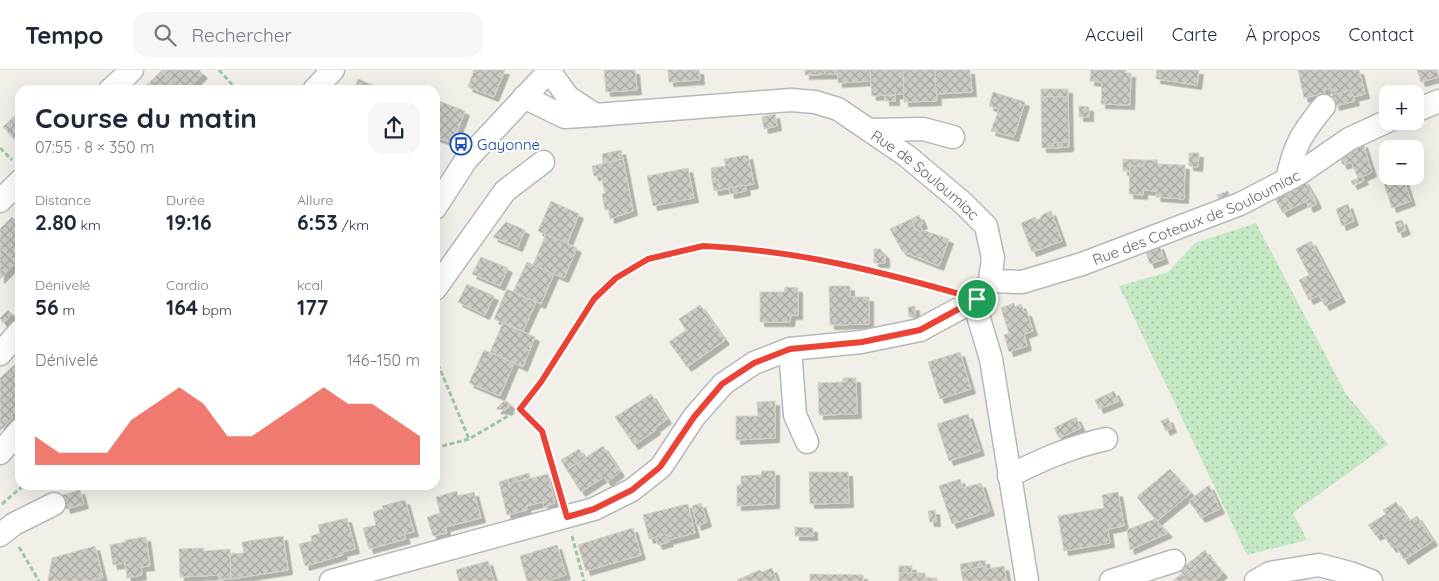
<!DOCTYPE html>
<html lang="fr">
<head>
<meta charset="utf-8">
<style>
	body { margin:0; font-family:Quicksand,sans-serif; background:#f6f6f7; color:#1f2937; height:100vh; display:flex; flex-direction:column; font-size:19px; white-space:nowrap }
	* { box-sizing:border-box; margin:0 }
	p { font-size:16px; color:#747a83 }
	.icon { flex:none; width:28px; height:28px; fill:none; stroke:currentColor; stroke-width:2; stroke-linecap:round; stroke-linejoin:round }
	.map { position:relative; flex:1; overflow:hidden }
	.sheet { position:absolute; left:15px; top:15px; width:425px; height:405px; display:flex; flex-direction:column; background:#fff; border-radius:15px; box-shadow:0 5px 20px #0002 }
	.sheet>* { flex:none }
	.fabs { position:absolute; left:1379px; top:15px; display:grid; gap:10px }
	.fabs a { display:grid; place-items:center; width:45px; height:45px; border-radius:10px; background:#fff; box-shadow:0 5px 20px #0002; font-size:25px }
	.pin { position:absolute; display:grid; place-items:center; width:42px; height:42px; color:#fff; margin:-21px; border:2px solid #fff; border-radius:50%; box-shadow:0 1px 5px #0007 }
	.round { display:grid; place-items:center; flex:none; width:52px; height:52px; border-radius:15px; background:#f6f6f7 }
	.summary { display:flex; align-items:center; justify-content:space-between; height:85px; padding:0 20px }
	h1 { font-size:28px; font-weight:700; line-height:38px }
	.stats { display:grid; grid-template-columns:repeat(3,1fr); gap:8px; height:85px; padding:5px 20px }
	.stats div { display:grid; align-content:center }
	.stats b { font-size:21px; font-weight:700 }
	.stats small { font-size:14px; font-weight:400 }
	.stats p { font-size:14px }
	.chart { height:140px; padding:10px 20px }
	.chart p { display:flex; justify-content:space-between }
	.chart svg { width:100%; height:90px; margin-top:5px; fill:#ea4335; opacity:.7 }
	header { display:flex; align-items:center; gap:30px; box-sizing:border-box; height:70px; padding:0 25px; background:#fff; border-bottom:1px solid #e0e1e3 }
	header strong { font-size:24px }
	nav { display:flex; gap:28px; margin-inline-start:auto; font-size:18px }
	.search { width:350px; height:45px; background:#f6f6f7; display:flex; align-items:center; gap:12px; box-sizing:border-box; padding:0 18px; border-radius:15px; color:#747a83; font-size:19px }
	.map>svg:first-child { display:block }
	.grass { fill:url(#grass-dots) }
	.building { fill:url(#building-cross-hatch); stroke:#d6d1c6; filter:url(#shadow) }
	.lines { fill:none; stroke-linecap:round; stroke-linejoin:round }
	.minor-casing { stroke:#b5b8bc; stroke-width:25 }
	.path { stroke:#9cc7a9; stroke-width:3; stroke-dasharray:5 2.5; stroke-linecap:butt }
	.minor { stroke:#fff; stroke-width:22 }
	.route-casing { stroke:#fff; stroke-width:10 }
	.route { stroke:#ea4335; stroke-width:6 }
	.labels { text-anchor:middle; dominant-baseline:central; stroke-width:4; stroke-linejoin:round; paint-order:stroke }
	.transit-label { font-size:15px; fill:#164399; stroke:#fff; text-anchor:start }
	.street-label { font-size:15px; fill:#5f6368; stroke:#fff }
</style>
</head>
<body>
<header>
<strong>Tempo</strong>
<div class="search"><svg class="icon" aria-label="search" viewBox="0 0 24 24"><circle cx="10" cy="10" r="6"/><path d="M15 15l6 6"/></svg>Rechercher</div>
<nav><a>Accueil</a><a>Carte</a><a>À propos</a><a>Contact</a></nav>
</header>
<div class="map">
<svg width="1439" height="511" viewBox="0 0 1439 511">
	<defs>
		<pattern id="grass-dots" width="8" height="8" patternUnits="userSpaceOnUse" patternTransform="scale(1.25)"><rect width="8" height="8" fill="#c5e8c5"/><path d="M2 2h.1M6 6h.1" fill="none" stroke="#a3c0a4" stroke-width="1.8" stroke-linecap="round"/></pattern>
		<pattern id="building-cross-hatch" width="8" height="8" patternUnits="userSpaceOnUse" patternTransform="scale(1.25)"><rect width="8" height="8" fill="#cccac5"/><path d="M0 0l8 8M0 8l8-8" fill="none" stroke="#a9a8a4"/></pattern>
		<filter id="shadow"><feDropShadow dx="4.5" dy="4.5" stdDeviation="0" flood-color="#0004"/></filter>
	</defs>
	<rect width="100%" height="100%" fill="#f1efe8"/>
	<!-- grass -->
	<polygon class="grass" points="1256,153 1346,324 1388,374 1293,443 1307,470 1247,485 1119,216 1168,202 1195,173"/>
	<!-- building -->
	<g class="building">
		<polygon points="161,0 199,0 203,4 187,20 179,20"/>
		<polygon points="474,0 505,0 494,27 468,17"/>
		<polygon points="604,0 635,0 637,20 606,22"/>
		<polygon points="668,0 699,0 700,10 669,12"/>
		<polygon points="805,0 837,0 837,4 805,5"/>
		<polygon points="837,0 870,0 871,11 838,13"/>
		<polygon points="870,0 903,0 904,24 872,26"/>
		<polygon points="903,0 935,0 937,31 904,32"/>
		<polygon points="935,0 970,0 972,22 936,24"/>
		<polygon points="1091,0 1126,0 1126,3 1131,3 1130,35 1101,34 1102,12 1090,11"/>
		<polygon points="1157,0 1199,0 1197,15 1156,9"/>
		<polygon points="1298,0 1359,0 1365,24 1353,27 1351,20 1332,25 1331,18 1324,20 1325,23 1304,28"/>
		<polygon points="1417,0 1437,0 1439,7 1421,12"/>
		<polygon points="161,1 179,20 142,20"/>
		<polygon points="358,9 384,19 384,20 354,20"/>
		<rect x="1041" y="19" width="27" height="8"/>
		<polygon points="1351,20 1355,31 1335,36 1332,25"/>
		<polygon points="993,22 1025,32 1014,67 991,61 999,39 989,36"/>
		<rect x="885" y="25" width="10" height="6"/>
		<polygon points="1041,27 1068,27 1069,72 1053,73 1053,78 1042,78"/>
		<polygon points="439,31 465,41 453,73 435,67 435,41"/>
		<polygon points="1079,36 1089,37 1089,47 1079,47"/>
		<polygon points="20,41 20,75 3,57"/>
		<polygon points="775,44 777,56 764,59 762,47"/>
		<polygon points="1069,72 1069,77 1053,78 1053,73"/>
		<polygon points="1363,73 1372,102 1362,107 1364,110 1353,115 1351,111 1358,108 1351,92 1343,95 1338,84"/>
		<polygon points="621,80 623,89 603,93 602,84"/>
		<polygon points="1189,83 1199,83 1198,97 1189,96"/>
		<polygon points="748,85 754,114 720,120 718,109 712,110 711,98 726,96 724,89"/>
		<polygon points="623,89 633,141 610,149 609,139 605,140 602,124 605,123 601,106 594,106 592,96"/>
		<polygon points="1123,89 1144,90 1144,96 1130,96 1129,101 1123,101"/>
		<polygon points="1144,90 1158,90 1157,94 1185,95 1184,129 1156,127 1157,121 1143,120 1143,125 1129,124 1130,96 1144,96"/>
		<polygon points="688,98 694,128 653,136 647,106"/>
		<polygon points="1388,106 1402,106 1402,107 1385,114 1383,108"/>
		<polygon points="1403,107 1411,131 1392,138 1384,114"/>
		<polygon points="718,109 720,120 714,121 712,110"/>
		<polygon points="1304,110 1314,127 1292,138 1283,122"/>
		<polygon points="745,115 746,121 730,124 729,118"/>
		<polygon points="1228,121 1230,126 1220,131 1217,125"/>
		<polygon points="1283,122 1292,138 1283,143 1274,127"/>
		<polygon points="1314,127 1317,134 1309,138 1306,131"/>
		<polygon points="551,131 579,144 567,174 538,161"/>
		<polygon points="1348,134 1354,151 1342,156 1336,139"/>
		<polygon points="1051,141 1062,171 1032,182 1021,153 1035,147 1036,150 1040,149 1042,145"/>
		<polygon points="919,145 923,154 920,156 922,160 921,162 916,160 911,149"/>
		<polygon points="12,147 20,155 20,189 16,193 0,176 0,159"/>
		<polygon points="911,149 916,160 921,162 922,160 949,169 939,196 902,181 890,159"/>
		<polygon points="1402,150 1406,160 1398,163 1395,152"/>
		<polygon points="506,152 525,160 518,177 493,167"/>
		<polygon points="546,164 577,178 564,208 533,195"/>
		<polygon points="1311,171 1341,228 1325,236 1319,225 1309,230 1299,210 1309,205 1296,179"/>
		<polygon points="1159,175 1164,189 1150,194 1145,180"/>
		<polygon points="0,176 16,193 0,209"/>
		<polygon points="874,179 880,179 885,185 885,193 874,193"/>
		<polygon points="481,187 508,198 500,216 472,204"/>
		<polygon points="527,192 554,204 541,234 513,222"/>
		<polygon points="467,214 494,226 485,245 458,232"/>
		<polygon points="829,216 850,216 850,227 869,227 869,254 830,255"/>
		<polygon points="785,217 798,218 798,245 791,245 790,252 760,252 760,222 784,222"/>
		<polygon points="507,219 536,232 523,261 494,249"/>
		<polygon points="1014,233 1015,237 1021,234 1024,242 1027,242 1033,261 1024,264 1027,276 1009,282 1004,265 1009,263 1001,238"/>
		<polygon points="700,235 725,270 687,297 669,272 686,260 679,249"/>
		<polygon points="915,236 915,247 909,247 908,237"/>
		<polygon points="8,240 12,244 3,253 0,248"/>
		<polygon points="503,253 535,267 523,297 490,282"/>
		<polygon points="484,280 514,293 500,326 469,313"/>
		<polygon points="960,282 971,319 940,329 928,292"/>
		<polygon points="20,290 20,336 11,346 13,347 0,361 0,308"/>
		<polygon points="843,308 856,308 857,344 819,345 818,313 843,312"/>
		<polygon points="1114,321 1119,331 1099,339 1095,330"/>
		<polygon points="651,324 667,349 655,358 656,360 634,375 615,347"/>
		<polygon points="505,330 511,335 505,340 496,339"/>
		<polygon points="775,331 775,368 736,370 736,346 758,346 757,332"/>
		<polygon points="968,344 980,381 949,391 937,354"/>
		<polygon points="1076,347 1081,358 1059,368 1054,358"/>
		<polygon points="1168,348 1172,358 1166,361 1161,351"/>
		<polygon points="603,376 620,402 607,412 604,407 581,422 567,400"/>
		<polygon points="579,379 585,388 567,400 561,390"/>
		<polygon points="1170,399 1191,423 1157,451 1168,463 1130,480 1127,460 1155,449 1137,427"/>
		<polygon points="762,401 775,401 775,434 737,436 737,415 741,415 741,406 761,405"/>
		<polygon points="809,402 848,402 849,433 810,434"/>
		<polygon points="529,403 530,408 509,414 508,409"/>
		<polygon points="548,404 555,433 544,437 543,432 526,436 527,440 507,445 499,412 508,409 509,414"/>
		<polygon points="960,409 963,418 981,413 990,441 952,454 939,416"/>
		<polygon points="1209,415 1220,439 1201,448 1189,431"/>
		<polygon points="80,420 84,434 66,439 62,425"/>
		<polygon points="457,421 458,426 474,422 481,448 445,457 447,463 433,466 427,447 440,443 436,427"/>
		<polygon points="1118,422 1124,456 1108,459 1110,473 1064,481 1058,446 1104,438 1102,425"/>
		<polygon points="405,430 414,462 404,464 406,469 369,479 363,458 376,455 373,442 383,439 382,436"/>
		<polygon points="1396,432 1409,451 1417,446 1433,471 1404,490 1396,476 1392,478 1382,463 1376,466 1368,455 1386,444 1383,440"/>
		<polygon points="701,433 707,452 697,456 692,436"/>
		<polygon points="688,434 695,463 668,470 666,464 649,469 643,445"/>
		<polygon points="935,440 936,452 930,452 928,441"/>
		<polygon points="347,448 355,479 342,482 343,485 305,496 299,474 312,471 311,466 320,463 318,455"/>
		<polygon points="795,457 813,458 813,466 795,466"/>
		<polygon points="633,458 641,485 586,501 578,475"/>
		<polygon points="666,464 669,472 658,475 655,467"/>
		<polygon points="283,466 288,500 231,509 230,484 244,483 242,472"/>
		<polygon points="146,467 150,496 141,497 142,505 127,508 125,493 113,495 110,475 125,472 125,470"/>
		<polygon points="557,475 566,505 546,511 527,511 520,486"/>
		<polygon points="95,476 103,508 89,511 48,511 52,488"/>
		<polygon points="204,478 204,481 230,479 231,509 219,509 219,505 180,507 179,479"/>
		<polygon points="1205,480 1208,485 1184,506 1180,500"/>
		<polygon points="1208,485 1223,503 1214,511 1173,511 1182,503 1184,506"/>
		<polygon points="985,490 986,496 961,501 960,494"/>
		<polygon points="488,491 494,511 459,511 456,500"/>
		<polygon points="899,496 912,496 911,503 899,503"/>
		<polygon points="986,496 987,499 1004,496 1007,511 963,511 961,501"/>
		<polygon points="772,498 777,511 738,511 737,510 760,500 762,502"/>
		<polygon points="899,503 925,503 925,508 937,508 937,511 899,511"/>
		<polygon points="810,504 863,505 863,511 810,511"/>
	</g>
	<g class="lines">
		<!-- minor casing -->
		<g class="minor-casing">
			<g id="minor">
				<polyline points="110,20 132,0"/>
				<polyline points="314,20 333,0"/>
				<polyline points="524,27 565,47 595,45 568,27 549,1"/>
				<polyline points="1415,41 1439,31"/>
				<path id="s1" d="M595,45L791,30L815,32L838,39L907,86L963,133L986,156L993,188L990,211L977,229V242L991,289L1027,511"/>
				<polyline points="870,60 923,59 953,67"/>
				<path d="M1287,110C1294,75 1302,63 1324,36"/>
				<polyline points="0,131 20,111"/>
				<polyline points="435,138 466,90 550,0"/>
				<path id="s2" d="M990,211L1022,212L1082,194L1240,134L1300,103L1349,69L1388,51"/>
				<polyline points="435,219 505,121 543,92"/>
				<polyline points="790,279 795,345 807,372"/>
				<polyline points="0,284 20,261"/>
				<polyline points="0,383 20,360"/>
				<path d="M1009,406C1041,390 1070,377 1106,369"/>
				<polyline points="0,465 14,454 54,434"/>
				<polyline points="331,511 594,439 632,420 661,397 694,347 723,314 754,293 790,279 861,272 920,260 977,229"/>
				<polyline points="1111,511 1174,491"/>
				<polyline points="1256,511 1270,503 1319,495 1350,503 1371,511"/>
			</g>
		</g>
		<!-- path -->
		<g class="path">
			<polyline points="219,0 237,20"/>
			<polyline points="0,78 12,90"/>
			<polyline points="435,287 469,369"/>
			<polyline points="520,339 542,361 561,426"/>
			<polyline points="435,378 469,369 520,339 541,312 594,229 616,208 648,189 703,176 746,178 801,186 899,206 947,220"/>
			<path d="M176,415C203,417 232,421 259,415"/>
			<polyline points="2,434 24,415"/>
			<polyline points="572,466 584,511"/>
			<polyline points="19,477 39,511"/>
		</g>
		<!-- minor -->
		<use href="#minor" class="minor"/>
	</g>
	<g class="lines">
		<!-- route casing -->
		<g class="route-casing">
			<path id="route" d="M703,176C797,180 887,203 977,229L920,260L862,272L790,279L754,293L722,314L694,347L660,397L632,420L594,439L567,447L542,361L520,339L541,312L594,229L616,208L648,189Z"/>
		</g>
		<!-- route -->
		<use href="#route" class="route"/>
	</g>
	<!-- icons -->
	<defs>
		<g id="bus-ring" transform="scale(1.125)"><circle r="9.5" fill="#fff" stroke="#1a4fb4" stroke-width="1.5"/><path d="M-5-6H5V4H4V6H2V4H-2V6H-4V4H-5ZM-3.5-4V0h7V-4ZM-3.5 1.2v1.5H-2V1.2ZM2 1.2v1.5H3.5V1.2Z" fill="#1a4fb4"/></g>
	</defs>
	<g fill-rule="evenodd">
		<use href="#bus-ring" x="461" y="74"/>
	</g>
	<g class="labels">
		<!-- transit labels -->
		<g class="transit-label">
			<text x="477" y="74">Gayonne</text>
		</g>
		<!-- street labels -->
		<g class="street-label">
			<text stroke="none"><textPath href="#s1" startOffset="354">Rue de Souloumiac</textPath></text>
			<text stroke="none"><textPath href="#s2" startOffset="218">Rue des Coteaux de Souloumiac</textPath></text>
		</g>
	</g>
</svg>
<div class="fabs">
<a>+</a>
<a>−</a>
</div>
<div class="pin" style="left:977px;top:229px;background:#1e9e55"><svg class="icon" aria-label="arrive" viewBox="0 0 24 24"><path d="M6 21V4h12l-3 4 3 4H6"/></svg></div>
<section class="sheet">
<div class="summary"><div><h1>Course du matin</h1><p>07:55 · 8 × 350 m</p></div><a class="round"><svg class="icon" aria-label="share" viewBox="0 0 24 24"><path d="M12 15V3M7 8l5-5 5 5M5 13v7h14v-7"/></svg></a></div>
<div class="stats">
<div><p>Distance</p><b>2.80<small> km</small></b></div>
<div><p>Durée</p><b>19:16</b></div>
<div><p>Allure</p><b>6:53<small> /km</small></b></div>
</div>
<div class="stats">
<div><p>Dénivelé</p><b>56<small> m</small></b></div>
<div><p>Cardio</p><b>164<small> bpm</small></b></div>
<div><p>kcal</p><b>177</b></div>
</div>
<div class="chart"><p><span>Dénivelé</span>146–150 m</p>
<svg viewBox="0 0 160 44" preserveAspectRatio="none"><path d="M0 44V30L10 38L20 38L30 38L40 22L50 14L60 6L70 14L80 30L90 30L100 22L110 14L120 6L130 14L140 14L150 22L160 30V44z"/></svg>
</div>
</section>
</div>
</body>
</html>
